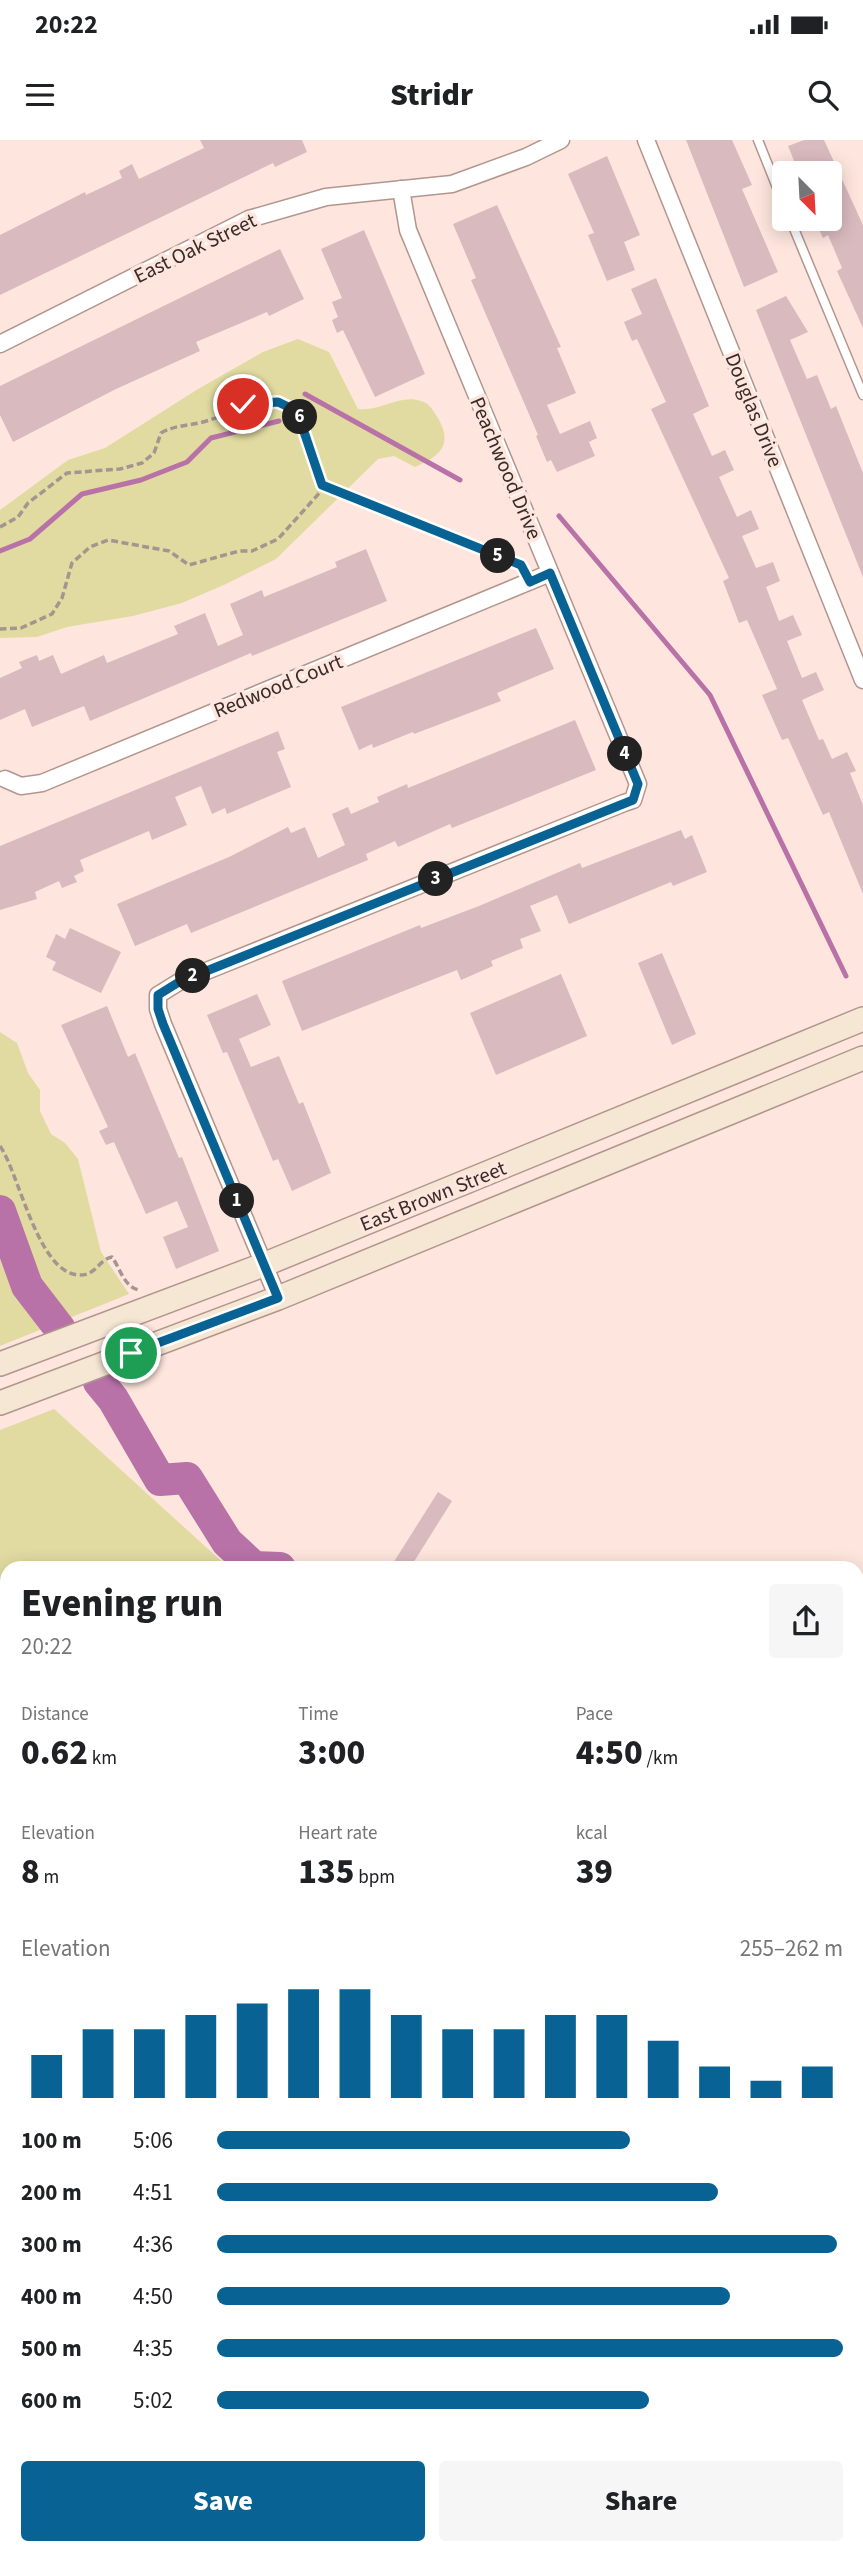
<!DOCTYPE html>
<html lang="en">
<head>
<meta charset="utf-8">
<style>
	body { margin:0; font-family:"Source Sans 3",sans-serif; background:#f6f6f6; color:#202124; height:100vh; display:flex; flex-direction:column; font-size:26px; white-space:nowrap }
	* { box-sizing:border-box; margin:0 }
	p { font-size:23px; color:#757577 }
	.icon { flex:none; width:38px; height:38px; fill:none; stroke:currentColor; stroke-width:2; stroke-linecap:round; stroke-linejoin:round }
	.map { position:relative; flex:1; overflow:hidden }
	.drawer { position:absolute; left:0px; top:1421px; width:864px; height:994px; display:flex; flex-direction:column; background:#fff; border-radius:21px 21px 0 0; box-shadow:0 4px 18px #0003 }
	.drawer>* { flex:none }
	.needle { width:46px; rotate:156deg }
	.controls { position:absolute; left:772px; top:21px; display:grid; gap:14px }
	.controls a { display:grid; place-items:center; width:70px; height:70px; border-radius:7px; background:#fff; box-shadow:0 4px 18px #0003; font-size:35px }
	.pin { position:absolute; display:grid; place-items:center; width:60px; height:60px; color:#fff; margin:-30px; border:4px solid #fff; border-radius:50%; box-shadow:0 2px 7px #0007 }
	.km { position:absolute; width:35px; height:35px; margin:-18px; border-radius:50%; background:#222; color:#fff; font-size:19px; line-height:35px; text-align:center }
	.round { display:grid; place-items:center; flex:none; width:74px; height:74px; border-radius:7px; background:#f6f6f6 }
	.headline { display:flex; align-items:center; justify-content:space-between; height:119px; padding:0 21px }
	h1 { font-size:38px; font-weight:800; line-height:52px }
	.figures { display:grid; grid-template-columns:repeat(3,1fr); gap:10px; height:119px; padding:7px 21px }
	.figures div { display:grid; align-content:center }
	.figures b { font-size:35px; font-weight:800 }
	.figures small { font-size:19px; font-weight:400 }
	.figures p { font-size:19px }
	.chart { height:196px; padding:14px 21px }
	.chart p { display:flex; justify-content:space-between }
	.chart svg { width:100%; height:126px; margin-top:7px; stroke:#086394; stroke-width:6 }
	.button { display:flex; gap:14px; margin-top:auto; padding:14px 21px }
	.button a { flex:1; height:80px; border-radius:7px; background:#086394; color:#fff; font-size:28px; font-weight:800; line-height:80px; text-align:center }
	.button a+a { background:#f6f6f6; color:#202124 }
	ul { padding:0 21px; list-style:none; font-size:23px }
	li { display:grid; grid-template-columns:112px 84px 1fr; align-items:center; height:52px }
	li i { height:18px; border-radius:9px; background:#086394 }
	.status { display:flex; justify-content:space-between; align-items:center; height:49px; padding:0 35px; background:#fff; direction:ltr }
	.status svg { height:19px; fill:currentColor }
	header { display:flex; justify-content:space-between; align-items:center; height:91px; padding:0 21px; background:#fff; font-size:32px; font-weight:800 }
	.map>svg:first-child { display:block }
	.green { fill:#e1dba2 }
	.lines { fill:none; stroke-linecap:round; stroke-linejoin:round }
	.stream { stroke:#b872a8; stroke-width:5 }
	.river { stroke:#b872a8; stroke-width:32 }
	.building { fill:#d9babf }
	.service-casing { stroke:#b2968d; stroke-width:11 }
	.minor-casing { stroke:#b2968d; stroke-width:19 }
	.secondary-casing { stroke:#b2968d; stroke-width:26 }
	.primary-casing { stroke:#a68056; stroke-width:28 }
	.path { stroke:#a6948e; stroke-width:3.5; stroke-dasharray:7 3.5; stroke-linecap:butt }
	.service { stroke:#fff; stroke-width:8 }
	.minor { stroke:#fff; stroke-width:16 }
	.secondary { stroke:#f6e7d4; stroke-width:23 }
	.primary { stroke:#eecea9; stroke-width:24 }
	.route-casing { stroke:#fff; stroke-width:14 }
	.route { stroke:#086394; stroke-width:9 }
	.labels { text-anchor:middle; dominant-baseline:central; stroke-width:7; stroke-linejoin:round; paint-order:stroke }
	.street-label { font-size:21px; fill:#372c28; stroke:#fee6de }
</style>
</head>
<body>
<div class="status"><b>20:22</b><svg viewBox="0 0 49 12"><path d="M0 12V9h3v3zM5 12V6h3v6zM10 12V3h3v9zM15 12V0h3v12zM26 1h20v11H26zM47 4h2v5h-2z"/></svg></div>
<header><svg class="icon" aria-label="menu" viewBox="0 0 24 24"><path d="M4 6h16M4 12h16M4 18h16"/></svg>Stridr<svg class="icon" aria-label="search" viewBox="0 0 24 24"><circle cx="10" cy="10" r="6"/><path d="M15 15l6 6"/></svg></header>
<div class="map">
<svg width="863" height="2415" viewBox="0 0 863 2415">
	<rect width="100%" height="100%" fill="#fee6de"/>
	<!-- green -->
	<g class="green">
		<path d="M298,199L329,212L358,269C380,272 399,254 421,261C429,263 432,269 436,275C454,303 442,316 415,327L394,316L378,319L276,419L226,444L182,463L133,476L67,487L37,497L0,498V370L68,320L105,308L198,249L263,212Z"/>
		<polygon points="0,892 17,903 28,933 40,950 40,971 51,994 65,1003 78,1019 101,1112 129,1154 0,1206"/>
		<polygon points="54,1269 229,1428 7,1428 7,1557 0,1559 0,1290"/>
	</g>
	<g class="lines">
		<!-- stream -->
		<g class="stream">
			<polyline points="305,254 460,340"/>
			<polyline points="559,376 710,555 846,836"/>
			<polyline points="0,411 30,399 82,354 141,340 187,322 211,298 279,281"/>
		</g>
		<!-- river -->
		<g class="river">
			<polyline points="0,1071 27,1146 60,1189"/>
			<polyline points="99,1242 113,1259 160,1340 187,1338 227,1402 254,1427 280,1428"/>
		</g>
	</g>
	<!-- building -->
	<g class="building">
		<polygon points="200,0 302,0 307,12 275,27 273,23 0,155 0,95 85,52 86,55 122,38 119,31 132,24 139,39 204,8"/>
		<polygon points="686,0 732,0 752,45 742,49 778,132 744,147"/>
		<polygon points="804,0 824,0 863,85 863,188 837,131 842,128 828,95 823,98 814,79 830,79 830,33 813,33 808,23 797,28 788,6"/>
		<polygon points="607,16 640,95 624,102 635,130 607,141 588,95 594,93 568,34"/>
		<polygon points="497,65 561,207 557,208 576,253 547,265 560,294 590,281 597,298 589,302 595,316 557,332 551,320 547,322 536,296 538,295 471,140 476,138 453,84"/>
		<polygon points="364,90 425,234 375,257 343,190 337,193 332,180 338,177 332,162 342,158 321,109"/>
		<polygon points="280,109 304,159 269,176 267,172 196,202 200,211 116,249 13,302 0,275 0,246"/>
		<polygon points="656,138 709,266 693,274 712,316 725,310 734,330 719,337 737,377 751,370 759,389 742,396 756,428 773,422 780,441 766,447 779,481 793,475 802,495 787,501 802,538 816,532 824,550 802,560 819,600 823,599 832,619 847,612 856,631 850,633 863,665 863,754 829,672 823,675 788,598 782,600 762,555 777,549 747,480 739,483 723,441 729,438 651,269 666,262 637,199 632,201 624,182 642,174 631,149"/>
		<polygon points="786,156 808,192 790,200 807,239 817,235 831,269 836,266 863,333 863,437 756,170"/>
		<polygon points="366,409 387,461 252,516 251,513 90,581 84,566 32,587 25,569 0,580 0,538 22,528 19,522 37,515 39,521 53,515 61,534 104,515 107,523 178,494 174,486 205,473 218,506 243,495 230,464 262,450 264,457 337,427 335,422"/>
		<polygon points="536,488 554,529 497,553 501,561 414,594 413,592 373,608 372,604 359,610 341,567"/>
		<polygon points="575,580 596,630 452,688 450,684 398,707 395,701 366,714 368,720 191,793 187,784 135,806 117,764 229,717 288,687 291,693 305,687 318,718 345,705 332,674 348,667 351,674 379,662 377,657 407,644 408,648"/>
		<polygon points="278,591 285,609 277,612 291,647 227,674 225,668 212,674 201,646 175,657 187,685 152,700 149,691 80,720 84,731 74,736 77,742 62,748 59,741 35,752 37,759 0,770 0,706"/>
		<polygon points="681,690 685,699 692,695 707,732 673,746 671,742 569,784 557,755 530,766 541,791 520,799 523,808 491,821 493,826 461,840 457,830 302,891 282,841 420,785 421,788 479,766 580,723 582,728"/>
		<polygon points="70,788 121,812 101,853 52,830 56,822 46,817 56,794 65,799"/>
		<polygon points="662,813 696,894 672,905 638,823"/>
		<polygon points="561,834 587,896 496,935 470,873"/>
		<polygon points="257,854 271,885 239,899 251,927 279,916 299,964 303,962 331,1033 292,1051 278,1019 273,1021 227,912 223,913 207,875"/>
		<polygon points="107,866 128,917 135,913 179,1018 182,1017 219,1111 176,1129 163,1097 188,1087 177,1061 146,1074 114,1002 106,1005 99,991 108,987 61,885"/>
		<polygon points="438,1352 452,1361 410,1428 390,1428"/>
	</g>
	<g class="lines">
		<!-- service casing -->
		<g class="service-casing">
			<g id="service">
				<polyline points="758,0 784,65"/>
				<polyline points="790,79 863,255"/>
			</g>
		</g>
		<!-- minor casing -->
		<g class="minor-casing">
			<g id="minor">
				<polyline points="646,0 863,540"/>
				<polyline points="0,204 249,79 326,57 452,44 526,17 561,0"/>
				<polyline points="5,639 21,646 42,643 550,433"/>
				<polyline points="278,1158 163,884 158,869 158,855 179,842 624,663 633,660 638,644 408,90 401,49"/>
			</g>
		</g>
		<!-- secondary casing -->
		<g class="secondary-casing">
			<g id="secondary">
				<polyline points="0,1224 263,1125 863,879"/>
				<polyline points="0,1263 278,1158 863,918"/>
			</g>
		</g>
		<!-- primary casing -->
		<g class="primary-casing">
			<g id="primary">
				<polyline points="858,1960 863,1951"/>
				<polyline points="858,2074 863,2064"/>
				<polyline points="605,2415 609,2408"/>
				<polyline points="669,2415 673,2408"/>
			</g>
		</g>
		<!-- path -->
		<g class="path">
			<polyline points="323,345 522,427"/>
			<path d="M0,387L18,377L28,363L67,333L120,329L142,323L154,313L161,293C175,285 188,286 203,282C242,271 254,251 297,271L322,340L323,349L278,399L252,411H239L189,425L169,411L108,400L90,407L72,423L62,458L52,474L21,488L0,489"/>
			<path d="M0,1006C20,1035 38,1135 80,1135C97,1135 98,1120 112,1117C120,1128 124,1147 139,1150"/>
		</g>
		<!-- service -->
		<use href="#service" class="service"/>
		<!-- minor -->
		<use href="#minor" class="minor"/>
		<!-- secondary -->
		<use href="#secondary" class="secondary"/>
		<!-- primary -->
		<use href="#primary" class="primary"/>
	</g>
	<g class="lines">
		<!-- route casing -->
		<g class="route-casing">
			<polyline id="route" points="131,1213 278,1158 163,884 158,869 158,855 179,842 633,660 638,644 550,433 530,442 521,425 322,345 297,271 278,262 243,264"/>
		</g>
		<!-- route -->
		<use href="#route" class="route"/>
	</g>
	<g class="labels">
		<!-- street labels -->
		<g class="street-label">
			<text transform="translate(195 108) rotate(-26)">East Oak Street</text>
			<text transform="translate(754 270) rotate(68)">Douglas Drive</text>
			<text transform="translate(506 328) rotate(67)">Peachwood Drive</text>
			<text transform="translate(278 546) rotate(-22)">Redwood Court</text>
			<text transform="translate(433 1056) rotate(-22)">East Brown Street</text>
		</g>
	</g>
</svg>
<div class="controls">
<a><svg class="needle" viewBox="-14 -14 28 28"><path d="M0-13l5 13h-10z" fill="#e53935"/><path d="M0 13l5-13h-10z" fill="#757577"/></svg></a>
</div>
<div class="pin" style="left:131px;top:1213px;background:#1e9e55"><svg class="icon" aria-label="arrive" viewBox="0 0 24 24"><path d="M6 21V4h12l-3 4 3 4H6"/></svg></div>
<div class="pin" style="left:243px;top:264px;background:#d93025"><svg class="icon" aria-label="check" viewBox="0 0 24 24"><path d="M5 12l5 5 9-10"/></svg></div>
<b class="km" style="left:237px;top:1061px">1</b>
<b class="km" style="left:193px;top:836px">2</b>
<b class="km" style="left:436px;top:739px">3</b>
<b class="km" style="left:625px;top:614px">4</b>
<b class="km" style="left:498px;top:416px">5</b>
<b class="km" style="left:300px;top:277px">6</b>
<section class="drawer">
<div class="headline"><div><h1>Evening run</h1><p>20:22</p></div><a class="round"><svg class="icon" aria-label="share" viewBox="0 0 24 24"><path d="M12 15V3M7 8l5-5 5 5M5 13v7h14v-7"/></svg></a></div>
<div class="figures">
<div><p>Distance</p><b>0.62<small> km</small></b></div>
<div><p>Time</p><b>3:00</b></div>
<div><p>Pace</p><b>4:50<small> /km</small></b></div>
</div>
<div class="figures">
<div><p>Elevation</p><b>8<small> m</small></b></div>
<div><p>Heart rate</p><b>135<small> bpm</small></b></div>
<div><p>kcal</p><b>39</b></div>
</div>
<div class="chart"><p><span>Elevation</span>255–262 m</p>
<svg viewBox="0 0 160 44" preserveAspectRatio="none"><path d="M5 44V29M15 44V20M25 44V20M35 44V15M45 44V11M55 44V6M65 44V6M75 44V15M85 44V20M95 44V20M105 44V15M115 44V15M125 44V24M135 44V33M145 44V38M155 44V33"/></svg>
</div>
<ul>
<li><b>100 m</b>5:06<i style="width:66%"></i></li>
<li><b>200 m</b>4:51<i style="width:80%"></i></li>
<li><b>300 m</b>4:36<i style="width:99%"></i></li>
<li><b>400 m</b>4:50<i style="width:82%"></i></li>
<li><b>500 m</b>4:35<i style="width:100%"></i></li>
<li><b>600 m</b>5:02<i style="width:69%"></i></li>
</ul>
<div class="button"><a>Save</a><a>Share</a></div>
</section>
</div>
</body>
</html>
